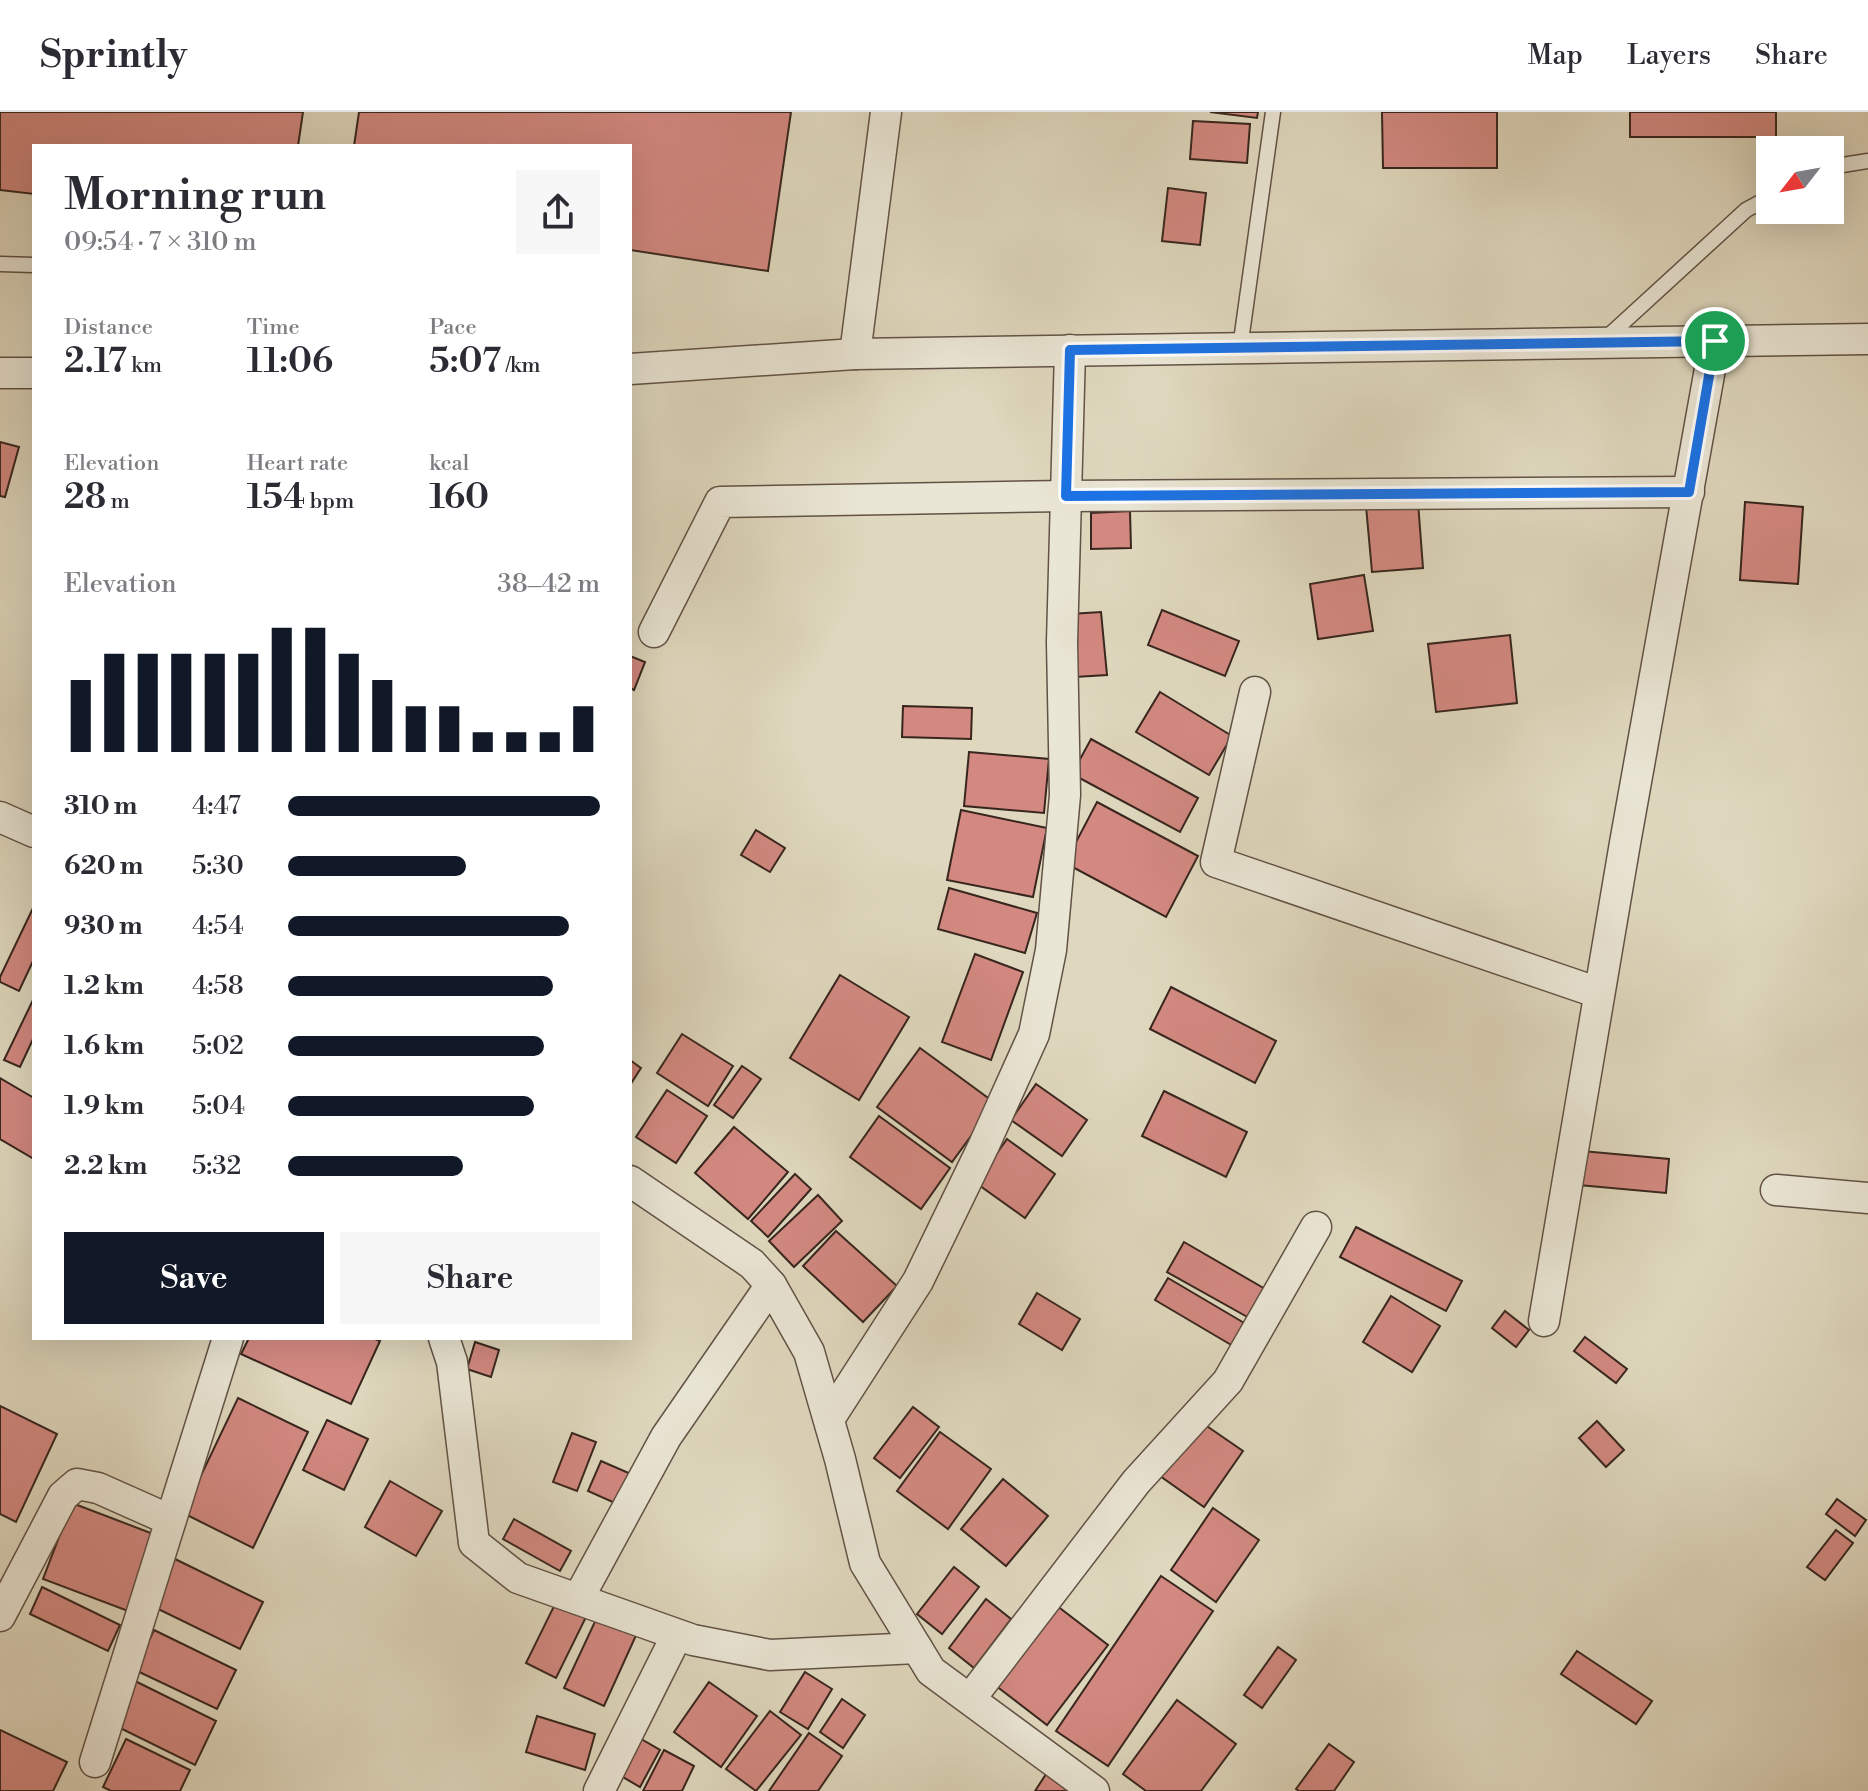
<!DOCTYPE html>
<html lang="en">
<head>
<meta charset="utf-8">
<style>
	body { margin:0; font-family:"Libre Bodoni",serif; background:#f7f7f7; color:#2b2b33; height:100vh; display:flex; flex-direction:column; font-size:30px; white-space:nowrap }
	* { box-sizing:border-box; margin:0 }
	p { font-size:26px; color:#7c7c81 }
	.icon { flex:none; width:44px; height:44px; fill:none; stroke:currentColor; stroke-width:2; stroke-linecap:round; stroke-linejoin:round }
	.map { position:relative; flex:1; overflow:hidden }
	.details { position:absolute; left:32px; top:32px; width:600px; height:1196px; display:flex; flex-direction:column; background:#fff; border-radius:0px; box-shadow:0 8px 32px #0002 }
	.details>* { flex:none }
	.needle { width:52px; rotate:239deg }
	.tools { position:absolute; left:1756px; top:24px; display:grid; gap:16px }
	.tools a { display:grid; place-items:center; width:88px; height:88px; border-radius:0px; background:#fff; box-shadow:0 8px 32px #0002; font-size:40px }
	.pin { position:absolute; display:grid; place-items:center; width:68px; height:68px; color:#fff; margin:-34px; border:4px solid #fff; border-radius:50%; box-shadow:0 2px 8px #0007 }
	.round { display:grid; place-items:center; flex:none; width:84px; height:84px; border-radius:0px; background:#f7f7f7 }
	.overview { display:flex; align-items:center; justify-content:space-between; height:136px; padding:0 32px }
	h1 { font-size:44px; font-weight:600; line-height:60px }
	.metrics { display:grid; grid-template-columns:repeat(3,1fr); gap:12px; height:136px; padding:8px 32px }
	.metrics div { display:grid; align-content:center }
	.metrics b { font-size:34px; font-weight:600 }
	.metrics small { font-size:22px; font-weight:400 }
	.metrics p { font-size:22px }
	.chart { height:224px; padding:16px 32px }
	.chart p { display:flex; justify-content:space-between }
	.chart svg { width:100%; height:144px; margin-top:8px; stroke:#111827; stroke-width:6 }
	.primary-button { display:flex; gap:16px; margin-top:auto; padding:16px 32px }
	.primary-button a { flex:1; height:92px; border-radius:0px; background:#111827; color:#fff; font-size:32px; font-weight:600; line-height:92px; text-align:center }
	.primary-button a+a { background:#f7f7f7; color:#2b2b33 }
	ul { padding:0 32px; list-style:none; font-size:26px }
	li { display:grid; grid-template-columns:128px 96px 1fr; align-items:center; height:60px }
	li i { height:20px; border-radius:10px; background:#111827 }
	header { display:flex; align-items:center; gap:48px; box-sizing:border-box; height:112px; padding:0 40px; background:#fff; border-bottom:2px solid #e1e1e2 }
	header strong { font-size:38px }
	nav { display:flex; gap:44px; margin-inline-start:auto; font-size:28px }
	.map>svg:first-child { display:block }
	.building { fill:#d38981; stroke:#38261e; stroke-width:2 }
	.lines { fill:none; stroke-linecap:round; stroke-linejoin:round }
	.lane-casing { stroke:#625246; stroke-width:17 }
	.street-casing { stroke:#625246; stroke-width:33 }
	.lane { stroke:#eae6d5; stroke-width:14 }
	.street { stroke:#eae6d5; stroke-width:30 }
	.route-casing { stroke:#fff; stroke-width:16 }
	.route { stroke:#1a73e8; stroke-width:10 }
</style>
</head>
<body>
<header>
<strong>Sprintly</strong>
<nav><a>Map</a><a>Layers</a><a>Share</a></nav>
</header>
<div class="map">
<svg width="1868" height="1679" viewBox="0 0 1868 1679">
	<rect width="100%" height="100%" fill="#dfd8be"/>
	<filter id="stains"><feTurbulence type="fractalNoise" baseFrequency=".0025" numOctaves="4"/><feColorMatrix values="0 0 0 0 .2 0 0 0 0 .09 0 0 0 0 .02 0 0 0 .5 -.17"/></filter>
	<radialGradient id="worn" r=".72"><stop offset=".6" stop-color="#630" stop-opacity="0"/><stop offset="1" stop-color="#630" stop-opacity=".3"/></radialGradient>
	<!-- building -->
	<g class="building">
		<polygon points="0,0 303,0 298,34 34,34 34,82 0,78"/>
		<polygon points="359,0 791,0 768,159 630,138 630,34 354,34"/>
		<polygon points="1210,0 1258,0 1257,6"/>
		<polygon points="1382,0 1497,0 1497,56 1383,56"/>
		<rect x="1630" y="0" width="146" height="25"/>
		<polygon points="1193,9 1250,12 1247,51 1190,47"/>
		<polygon points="1168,76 1206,81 1200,133 1162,129"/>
		<polygon points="0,330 19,335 5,385 0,384"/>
		<polygon points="1418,390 1423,456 1372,460 1366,394"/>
		<polygon points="1745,390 1803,395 1798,472 1740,468"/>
		<polygon points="1130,399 1131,436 1091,437 1091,401"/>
		<polygon points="1364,463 1373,519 1318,527 1310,472"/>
		<polygon points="1162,498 1239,529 1225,564 1148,533"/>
		<polygon points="1101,500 1107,563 1075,565 1070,502"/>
		<polygon points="1510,523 1517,591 1436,600 1428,532"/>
		<polygon points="630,544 645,550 634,578 630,576"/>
		<polygon points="1160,580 1232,624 1209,663 1136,620"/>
		<polygon points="903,594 972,596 971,627 902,625"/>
		<polygon points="1091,627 1198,686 1180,720 1072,662"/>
		<polygon points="969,640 1049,647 1044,701 964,694"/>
		<polygon points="1097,690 1198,744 1166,805 1065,751"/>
		<polygon points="961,698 1047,716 1033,785 947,768"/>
		<polygon points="756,718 785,736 770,760 741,743"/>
		<polygon points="949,776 1037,801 1025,841 938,817"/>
		<polygon points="34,794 34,847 19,879 0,870 0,865"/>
		<polygon points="975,842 1023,860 991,948 942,930"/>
		<polygon points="840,863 909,905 859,988 790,946"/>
		<polygon points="1171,875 1276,929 1255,971 1150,917"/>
		<polygon points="34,886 34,925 20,955 4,948"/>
		<polygon points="682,922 733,954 708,994 657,961"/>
		<polygon points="920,936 995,991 952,1050 877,995"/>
		<polygon points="630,948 641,956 630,973"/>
		<polygon points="742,954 761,967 733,1006 714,993"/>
		<polygon points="0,966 34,986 34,1047 0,1027"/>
		<polygon points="1036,972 1087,1008 1062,1044 1011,1008"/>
		<polygon points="667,978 707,1004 676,1051 636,1025"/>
		<polygon points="1164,979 1247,1020 1226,1065 1142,1024"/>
		<polygon points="879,1004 950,1056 921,1097 850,1045"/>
		<polygon points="734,1015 788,1060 748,1107 695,1061"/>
		<polygon points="1007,1027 1055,1062 1025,1106 976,1071"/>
		<polygon points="1582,1039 1669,1047 1666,1081 1579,1073"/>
		<polygon points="795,1062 811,1077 768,1125 751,1109"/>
		<polygon points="818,1083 842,1109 794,1155 769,1129"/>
		<polygon points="1356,1115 1462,1169 1446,1199 1340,1145"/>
		<polygon points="836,1119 897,1174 863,1210 803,1154"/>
		<polygon points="1184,1130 1267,1178 1251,1207 1167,1160"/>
		<polygon points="1168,1166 1251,1215 1238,1237 1155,1188"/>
		<polygon points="1037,1181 1080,1207 1062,1238 1019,1212"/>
		<polygon points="1391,1184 1440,1214 1412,1260 1363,1230"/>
		<polygon points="1505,1199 1529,1218 1516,1235 1492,1216"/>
		<polygon points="1585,1225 1627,1257 1616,1271 1574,1239"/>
		<polygon points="249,1226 373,1226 380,1229 351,1292 241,1242"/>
		<polygon points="475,1230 499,1238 491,1265 467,1257"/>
		<polygon points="238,1286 308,1320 253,1436 183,1401"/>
		<polygon points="0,1294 57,1322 16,1410 0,1402"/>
		<polygon points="913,1295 939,1315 900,1366 874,1346"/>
		<polygon points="327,1308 368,1327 344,1378 303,1358"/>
		<polygon points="1198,1308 1243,1339 1204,1395 1160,1364"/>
		<polygon points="1597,1309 1624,1338 1606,1355 1579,1326"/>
		<polygon points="940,1320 991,1357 948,1417 897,1379"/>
		<polygon points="572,1321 596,1330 577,1379 553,1370"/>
		<polygon points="601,1349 631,1362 617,1392 588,1379"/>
		<polygon points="1003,1367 1048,1404 1006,1454 961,1417"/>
		<polygon points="390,1369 442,1399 416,1444 365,1415"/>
		<polygon points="1837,1387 1866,1408 1855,1424 1826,1402"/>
		<polygon points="72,1391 156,1423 128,1499 43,1467"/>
		<polygon points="1213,1396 1259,1428 1216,1490 1171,1458"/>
		<polygon points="514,1407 571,1439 560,1459 503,1427"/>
		<polygon points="1836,1418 1853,1431 1825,1468 1807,1455"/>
		<polygon points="175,1447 263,1490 240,1537 152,1494"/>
		<polygon points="954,1455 979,1475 942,1522 917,1502"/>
		<polygon points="1161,1464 1213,1499 1108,1654 1056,1619"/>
		<polygon points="42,1475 120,1513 108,1539 30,1502"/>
		<polygon points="986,1487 1011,1507 974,1556 949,1536"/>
		<polygon points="557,1488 587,1503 556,1566 526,1551"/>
		<polygon points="1052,1490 1108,1533 1047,1613 991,1570"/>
		<polygon points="599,1501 638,1519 604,1594 564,1576"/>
		<polygon points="154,1518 236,1558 217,1597 135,1558"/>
		<polygon points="1278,1535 1296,1548 1262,1596 1244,1583"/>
		<polygon points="1577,1539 1652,1589 1636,1612 1561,1562"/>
		<polygon points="805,1560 832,1577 808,1617 780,1600"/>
		<polygon points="133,1568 216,1609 195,1653 112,1612"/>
		<polygon points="709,1570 757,1604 721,1655 674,1620"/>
		<polygon points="842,1587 865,1603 843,1636 820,1620"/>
		<polygon points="1177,1588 1236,1632 1201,1679 1146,1679 1123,1662"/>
		<polygon points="770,1599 801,1623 756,1679 726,1657"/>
		<polygon points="537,1604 595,1622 585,1658 526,1640"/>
		<polygon points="0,1618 67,1650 53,1679 0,1679"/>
		<polygon points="809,1621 842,1644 818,1679 769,1679"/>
		<polygon points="636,1624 660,1638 640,1675 616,1661"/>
		<polygon points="126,1627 190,1658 180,1679 111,1679 103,1675"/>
		<polygon points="1329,1632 1354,1650 1334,1679 1299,1679 1296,1677"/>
		<polygon points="664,1638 694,1654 682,1679 643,1679"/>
		<polygon points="1050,1656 1084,1679 1035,1679"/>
	</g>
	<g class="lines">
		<!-- lane casing -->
		<g class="lane-casing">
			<g id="lane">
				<polyline points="1830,55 1868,49"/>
				<polyline points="0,152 34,153"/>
				<polyline points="1604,228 1746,98 1770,85"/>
				<polyline points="1240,236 1273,0"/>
			</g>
		</g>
		<!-- street casing -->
		<g class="street-casing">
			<g id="street">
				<polyline points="855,242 886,0"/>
				<polyline points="630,257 855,242 1868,227"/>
				<polyline points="0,261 34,261"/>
				<polyline points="654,520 720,390 1066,384 1689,380"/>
				<polyline points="1255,580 1216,750 1599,881"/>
				<polyline points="0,705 34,720"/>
				<polyline points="630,1069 752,1152 771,1173 809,1240 840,1347 865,1451 931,1559 1094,1679"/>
				<polyline points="1776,1078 1868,1086"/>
				<polyline points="1544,1209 1625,731 1715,229"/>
				<polyline points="444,1226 452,1250 474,1431 518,1466 693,1528 770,1543 917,1536"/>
				<polyline points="829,1307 918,1169 984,1033 1034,922 1051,838 1065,683 1062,530 1070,238"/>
				<polyline points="578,1487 666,1325 771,1173"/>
				<polyline points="0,1504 63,1384 77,1372 98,1376 170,1408"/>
				<polyline points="970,1587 1136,1370 1228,1269 1316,1115"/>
				<polyline points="95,1650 228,1226"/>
				<polyline points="599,1679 677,1523"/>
			</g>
		</g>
		<!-- lane -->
		<use href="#lane" class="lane"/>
		<!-- street -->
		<use href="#street" class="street"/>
	</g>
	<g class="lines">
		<!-- route casing -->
		<g class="route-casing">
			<polygon id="route" points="1715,229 1689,380 1066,384 1070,238"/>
		</g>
		<!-- route -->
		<use href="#route" class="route"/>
	</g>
	<rect width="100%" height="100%" filter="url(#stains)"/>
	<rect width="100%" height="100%" fill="url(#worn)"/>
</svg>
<div class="tools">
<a><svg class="needle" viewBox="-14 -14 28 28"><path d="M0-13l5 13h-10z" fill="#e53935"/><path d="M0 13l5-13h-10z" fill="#7c7c81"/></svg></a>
</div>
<div class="pin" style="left:1715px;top:229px;background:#1e9e55"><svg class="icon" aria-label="arrive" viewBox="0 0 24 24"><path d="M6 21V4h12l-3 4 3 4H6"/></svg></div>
<section class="details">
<div class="overview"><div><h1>Morning run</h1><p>09:54 · 7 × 310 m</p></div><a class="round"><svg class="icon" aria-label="share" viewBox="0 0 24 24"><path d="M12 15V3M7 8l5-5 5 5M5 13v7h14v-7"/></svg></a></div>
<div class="metrics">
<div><p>Distance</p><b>2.17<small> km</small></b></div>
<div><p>Time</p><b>11:06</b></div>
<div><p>Pace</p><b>5:07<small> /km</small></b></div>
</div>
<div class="metrics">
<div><p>Elevation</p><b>28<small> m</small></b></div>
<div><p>Heart rate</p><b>154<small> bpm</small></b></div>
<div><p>kcal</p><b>160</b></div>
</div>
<div class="chart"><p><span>Elevation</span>38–42 m</p>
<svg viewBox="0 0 160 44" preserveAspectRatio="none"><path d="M5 44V22M15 44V14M25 44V14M35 44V14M45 44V14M55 44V14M65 44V6M75 44V6M85 44V14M95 44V22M105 44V30M115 44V30M125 44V38M135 44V38M145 44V38M155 44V30"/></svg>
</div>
<ul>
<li><b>310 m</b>4:47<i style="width:100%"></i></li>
<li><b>620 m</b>5:30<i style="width:57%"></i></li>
<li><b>930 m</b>4:54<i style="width:90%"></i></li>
<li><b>1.2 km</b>4:58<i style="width:85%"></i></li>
<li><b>1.6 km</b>5:02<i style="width:82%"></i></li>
<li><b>1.9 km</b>5:04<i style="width:79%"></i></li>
<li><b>2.2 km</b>5:32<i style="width:56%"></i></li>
</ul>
<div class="primary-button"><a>Save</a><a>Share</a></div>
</section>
</div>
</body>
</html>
